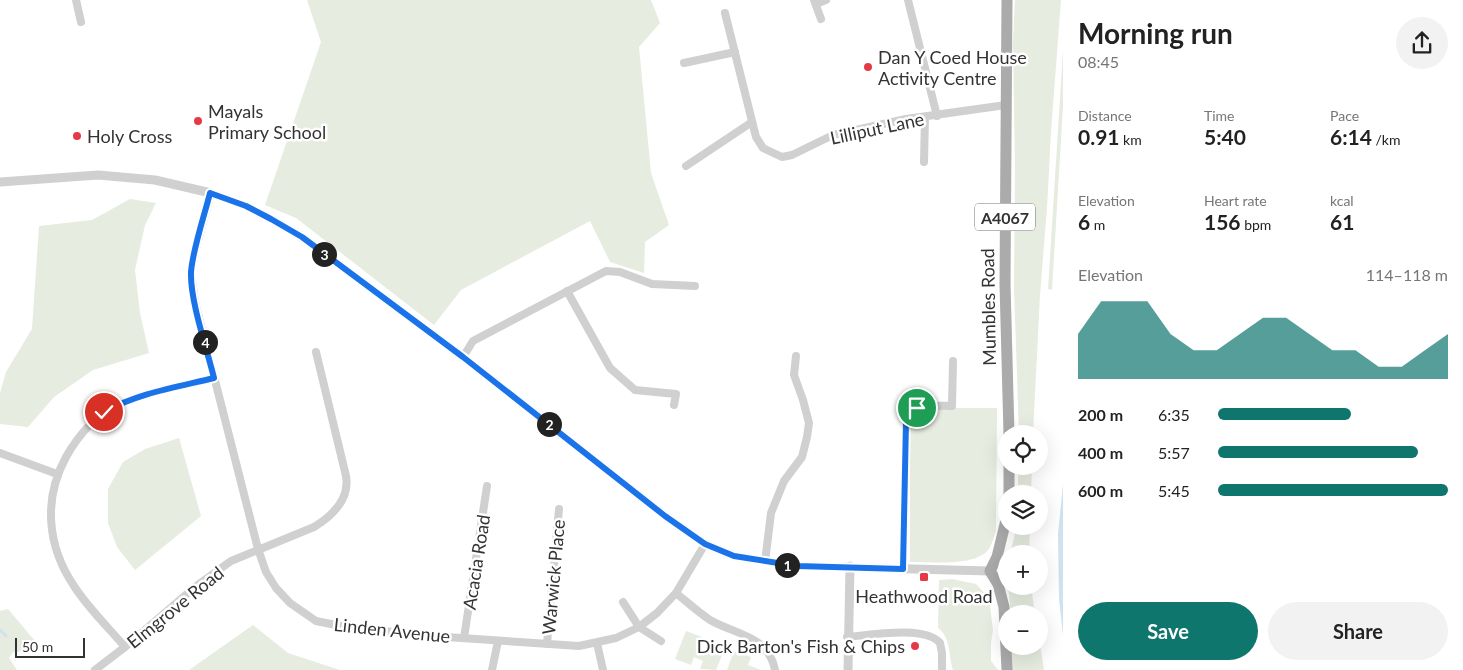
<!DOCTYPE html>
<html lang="en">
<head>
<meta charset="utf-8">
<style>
	body { margin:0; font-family:Lato,sans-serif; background:#f2f2f2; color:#222; height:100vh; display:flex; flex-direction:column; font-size:19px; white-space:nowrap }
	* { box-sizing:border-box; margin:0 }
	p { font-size:16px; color:#767676 }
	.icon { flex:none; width:28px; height:28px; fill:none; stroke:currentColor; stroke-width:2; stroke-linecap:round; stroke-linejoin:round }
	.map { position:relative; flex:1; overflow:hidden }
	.side { display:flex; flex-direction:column; background:#fff; width:400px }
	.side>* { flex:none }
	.fabs { position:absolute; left:998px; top:425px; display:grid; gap:10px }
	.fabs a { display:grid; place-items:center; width:50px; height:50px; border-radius:50%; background:#fff; box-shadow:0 5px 20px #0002; font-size:25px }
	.scale { position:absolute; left:15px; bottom:12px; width:70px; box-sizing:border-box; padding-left:5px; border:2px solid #333; border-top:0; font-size:14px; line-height:18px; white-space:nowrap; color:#333; -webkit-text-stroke:4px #fff; paint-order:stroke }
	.pin { position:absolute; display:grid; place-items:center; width:42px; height:42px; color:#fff; margin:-21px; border:2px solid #fff; border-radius:50%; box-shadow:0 1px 5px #0007 }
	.km { position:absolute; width:25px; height:25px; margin:-12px; border-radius:50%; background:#222; color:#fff; font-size:14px; line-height:25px; text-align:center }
	.round { display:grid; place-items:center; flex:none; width:52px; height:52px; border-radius:26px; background:#f2f2f2 }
	.head { display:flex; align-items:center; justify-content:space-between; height:85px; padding:0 15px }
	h1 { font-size:28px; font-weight:700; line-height:38px }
	.figures { display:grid; grid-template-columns:repeat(3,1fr); gap:8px; height:85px; padding:5px 15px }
	.figures div { display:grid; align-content:center }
	.figures b { font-size:21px; font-weight:700 }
	.figures small { font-size:14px; font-weight:400 }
	.figures p { font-size:14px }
	.chart { height:140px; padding:10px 15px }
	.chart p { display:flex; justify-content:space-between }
	.chart svg { width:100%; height:90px; margin-top:5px; fill:#0f766e; opacity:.7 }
	.action { display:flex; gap:10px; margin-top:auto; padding:10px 15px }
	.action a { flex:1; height:58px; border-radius:30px; background:#0f766e; color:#fff; font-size:20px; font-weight:700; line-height:58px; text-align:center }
	.action a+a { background:#f2f2f2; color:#222 }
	ul { padding:0 15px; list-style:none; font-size:16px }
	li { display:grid; grid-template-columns:80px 60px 1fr; align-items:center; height:38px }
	li i { height:12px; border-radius:6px; background:#0f766e }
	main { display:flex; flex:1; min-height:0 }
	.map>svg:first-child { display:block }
	.green { fill:#e6ecdf }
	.water { fill:#cfe2ee }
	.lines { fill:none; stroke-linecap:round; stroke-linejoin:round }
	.stream { stroke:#cfe2ee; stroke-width:3 }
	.minor { stroke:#d0d0d0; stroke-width:8 }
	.tertiary { stroke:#d0d0d0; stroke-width:9 }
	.primary { stroke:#ababab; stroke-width:11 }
	.route-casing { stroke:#fff; stroke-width:10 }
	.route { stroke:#1a73e8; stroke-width:6 }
	.poi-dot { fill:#e63946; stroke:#fff; stroke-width:2 }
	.labels { text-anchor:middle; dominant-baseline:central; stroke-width:5; stroke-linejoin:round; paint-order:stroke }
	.shield { fill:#fff; stroke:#707070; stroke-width:1 }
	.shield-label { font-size:16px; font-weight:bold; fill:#333 }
	.poi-label { font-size:18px; fill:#333; stroke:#fff; text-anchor:start }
	.street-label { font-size:18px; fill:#333; stroke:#fff }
</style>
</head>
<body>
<main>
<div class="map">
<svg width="1063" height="670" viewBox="0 0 1063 670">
	<rect width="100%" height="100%" fill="#fff"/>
	<!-- green -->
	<g class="green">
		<polygon points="307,0 651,0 660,23 639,47 651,173 669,225 645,242 644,273 610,262 590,221 461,290 434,325 296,218 265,205 321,42"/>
		<polygon points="1015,0 1061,0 1051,132 1047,208 1040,295 1033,434 1019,434 1014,288 1015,169 1013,43"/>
		<polygon points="1063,50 1063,106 1052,290 1048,289"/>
		<polygon points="130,199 156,203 145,225 135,270 140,313 149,353 93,370 54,397 28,427 0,424 0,393 6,372 32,329 39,226 92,220"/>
		<path d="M945,408H997L996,531C994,536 992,544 989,549C976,567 930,562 910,562V422L921,409Z"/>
		<polygon points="179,438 201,516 135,570 117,547 108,523 108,489 123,462 145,449"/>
		<polygon points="1018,466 1032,466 1031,494 1018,494"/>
		<polygon points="1017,526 1030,526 1029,554 1010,554"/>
		<path d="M952,579L976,584L989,598L993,630L991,643V661L998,670H953C948,655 952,639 938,628L939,580Z"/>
		<polygon points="1008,586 1031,586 1035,614 1011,614"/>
		<polygon points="8,609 40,647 35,651 13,652 9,658 17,670 0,670 0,611"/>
		<polygon points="253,625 288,653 340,670 189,670"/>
		<polygon points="686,631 702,637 698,648 708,651 711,643 725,648 716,670 700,669 703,661 694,657 691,665 675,659"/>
		<polygon points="1039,638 1044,670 1011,670 1011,646 1039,646"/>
		<polygon points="734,651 751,657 748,665 761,670 727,670"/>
	</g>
	<!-- water -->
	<polygon class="water" points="1063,484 1063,635 1059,599 1058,534"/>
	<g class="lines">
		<!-- stream -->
		<polyline class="stream" points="0,630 6,636"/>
		<!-- minor -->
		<g class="minor">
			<polyline points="76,0 81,22"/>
			<polyline points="814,0 821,19"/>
			<polyline points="908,0 937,116"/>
			<polyline points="816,4 826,0"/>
			<polyline points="725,13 756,137 763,148 782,157 792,155 833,135 906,119 1006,105"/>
			<polyline points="684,63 735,52"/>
			<polyline points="924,162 925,117"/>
			<polyline points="686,166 752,122"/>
			<polyline points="211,193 195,252 191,273 195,302 258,549 266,572 276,588 290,603 316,621 351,628 446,637 579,646 616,638 639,627 657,613 676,593 705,544"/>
			<polyline points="567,291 610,368 635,390 676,394 674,405"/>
			<polyline points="463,357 473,341 606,271 620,272 652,284 695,286"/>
			<polyline points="0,453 57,474"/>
			<polyline points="765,562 771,513 784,481 802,457 807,437 809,423 803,400 794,375 796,356"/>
			<path d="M903,569L906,421C912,402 936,406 952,406L953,361"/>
			<path d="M676,593C687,602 698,612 710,620C736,635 768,635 775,670"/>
			<polyline points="623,602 639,627 661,641"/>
			<path d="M847,637C870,635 925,625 940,643L942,653V670"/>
			<polyline points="464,638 487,486"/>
			<polyline points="597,643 603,670"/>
			<polyline points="547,644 559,509"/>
			<path d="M125,647C108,627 88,608 74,586C47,546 43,499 66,457C79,434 96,415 119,404C146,391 185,385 214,378"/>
			<path d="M95,670L125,647L195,587L231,561L314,527C332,516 350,499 346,476L316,352"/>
			<polyline points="492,670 498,641"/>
		</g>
		<!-- tertiary -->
		<g class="tertiary">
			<polyline points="0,182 98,175 155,180 211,193 246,206 271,219 302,237 463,357 665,516 705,544 734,556 797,566 990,571"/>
			<polyline points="848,670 850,566"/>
		</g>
		<!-- primary -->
		<g class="primary">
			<polyline points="1007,0 1005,284 1009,434"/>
			<polyline points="1009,494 1009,466"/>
			<polyline points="1006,520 997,557 990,571 998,584 1004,607 1007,670"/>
		</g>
	</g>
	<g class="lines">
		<!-- route casing -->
		<g class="route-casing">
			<path id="route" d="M104,412C138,393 177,387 214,378C207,349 190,301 191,272C193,248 204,217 210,193L246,206L271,219L302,237L463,357L665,516L705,544L734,556L797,566L903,569L906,421L910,412L917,408"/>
		</g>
		<!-- route -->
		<use href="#route" class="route"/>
	</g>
	<!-- markers -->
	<g class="poi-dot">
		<circle cx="868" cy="67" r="5"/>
		<circle cx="198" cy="121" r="5"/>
		<circle cx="77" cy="136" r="5"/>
		<rect x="919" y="572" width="10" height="10" rx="2.5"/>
		<circle cx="915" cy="646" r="5"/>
	</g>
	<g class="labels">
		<!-- shield labels -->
		<rect class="shield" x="975" y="203.5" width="60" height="27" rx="4"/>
		<g class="shield-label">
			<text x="1005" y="217">A4067</text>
		</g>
		<!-- poi labels -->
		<g class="poi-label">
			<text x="878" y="57">Dan Y Coed House<tspan x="878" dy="21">Activity Centre</tspan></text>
			<text x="208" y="111">Mayals<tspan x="208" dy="21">Primary School</tspan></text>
			<text x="87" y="136">Holy Cross</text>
			<text x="924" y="596" text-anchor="middle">Heathwood Road</text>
			<text x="905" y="646" text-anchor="end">Dick Barton's Fish &amp; Chips</text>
		</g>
		<!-- street labels -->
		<g class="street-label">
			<text transform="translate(877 128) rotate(-12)">Lilliput Lane</text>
			<text transform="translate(988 307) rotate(-91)">Mumbles Road</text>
			<text transform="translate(476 562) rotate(-81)">Acacia Road</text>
			<text transform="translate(553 577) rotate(-85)">Warwick Place</text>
			<text transform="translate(175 607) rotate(-39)">Elmgrove Road</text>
			<text transform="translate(392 630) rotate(6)">Linden Avenue</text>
		</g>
	</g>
</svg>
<div class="fabs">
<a><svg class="icon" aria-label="locate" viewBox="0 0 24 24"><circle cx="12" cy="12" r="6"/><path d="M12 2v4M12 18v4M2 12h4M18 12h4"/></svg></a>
<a><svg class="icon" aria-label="layers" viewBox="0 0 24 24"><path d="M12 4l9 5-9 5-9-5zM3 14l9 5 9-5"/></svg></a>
<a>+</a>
<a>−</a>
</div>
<div class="scale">50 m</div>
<div class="pin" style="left:917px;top:408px;background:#1e9e55"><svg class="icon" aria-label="arrive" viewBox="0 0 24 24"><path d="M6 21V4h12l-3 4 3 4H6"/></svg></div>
<div class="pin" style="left:104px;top:412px;background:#d93025"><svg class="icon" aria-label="check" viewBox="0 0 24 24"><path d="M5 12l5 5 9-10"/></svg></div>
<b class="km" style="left:787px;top:565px">1</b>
<b class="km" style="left:549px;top:424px">2</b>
<b class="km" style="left:324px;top:254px">3</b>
<b class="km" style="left:205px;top:342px">4</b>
</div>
<section class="side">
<div class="head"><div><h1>Morning run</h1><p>08:45</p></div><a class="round"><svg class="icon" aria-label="share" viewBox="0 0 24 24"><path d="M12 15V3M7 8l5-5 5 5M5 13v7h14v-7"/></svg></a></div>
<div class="figures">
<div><p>Distance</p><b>0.91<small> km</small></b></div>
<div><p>Time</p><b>5:40</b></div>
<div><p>Pace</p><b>6:14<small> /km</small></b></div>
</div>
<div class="figures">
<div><p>Elevation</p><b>6<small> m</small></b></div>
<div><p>Heart rate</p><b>156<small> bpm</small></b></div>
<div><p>kcal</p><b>61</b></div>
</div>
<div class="chart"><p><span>Elevation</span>114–118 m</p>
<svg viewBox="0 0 160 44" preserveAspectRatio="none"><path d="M0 44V22L10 6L20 6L30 6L40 22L50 30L60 30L70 22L80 14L90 14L100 22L110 30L120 30L130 38L140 38L150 30L160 22V44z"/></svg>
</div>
<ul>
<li><b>200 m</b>6:35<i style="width:58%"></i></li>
<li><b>400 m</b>5:57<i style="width:87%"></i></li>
<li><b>600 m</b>5:45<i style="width:100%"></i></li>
</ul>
<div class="action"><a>Save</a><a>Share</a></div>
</section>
</main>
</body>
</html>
